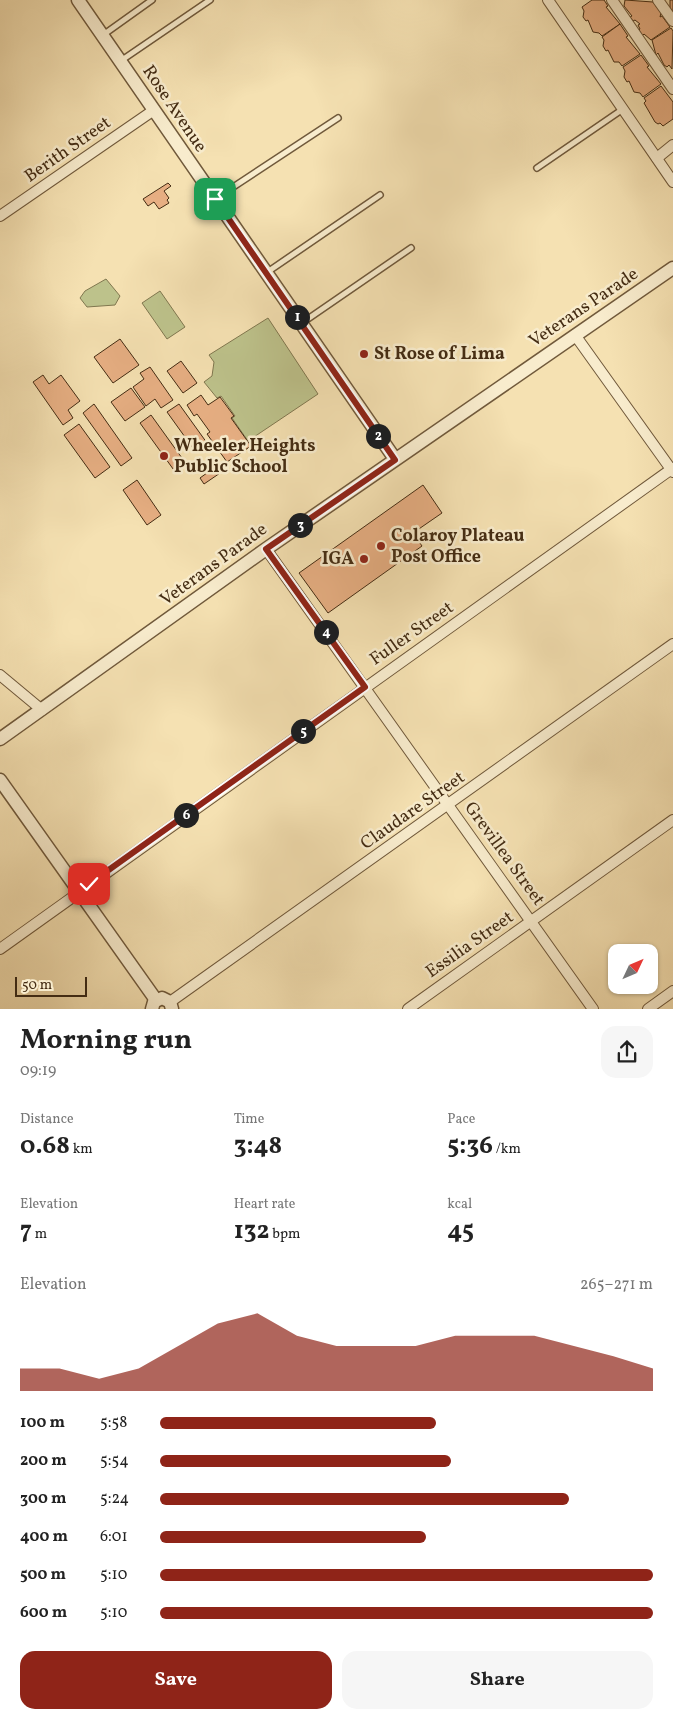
<!DOCTYPE html>
<html lang="en">
<head>
<meta charset="utf-8">
<style>
	body { margin:0; font-family:Vollkorn,serif; background:#f6f6f6; color:#222; height:100vh; display:flex; flex-direction:column; font-size:19px; white-space:nowrap }
	* { box-sizing:border-box; margin:0 }
	p { font-size:16px; color:#767676 }
	.icon { flex:none; width:28px; height:28px; fill:none; stroke:currentColor; stroke-width:2; stroke-linecap:round; stroke-linejoin:round }
	.map { position:relative; height:1009px; overflow:hidden }
	.details { display:flex; flex-direction:column; background:#fff; flex:1 }
	.details>* { flex:none }
	.needle { width:32px; rotate:46deg }
	.fabs { position:absolute; left:608px; top:944px; display:grid; gap:10px }
	.fabs a { display:grid; place-items:center; width:50px; height:50px; border-radius:10px; background:#fff; box-shadow:0 1px 4px #0004; font-size:25px }
	.scale { position:absolute; left:15px; bottom:12px; width:72px; box-sizing:border-box; padding-left:5px; border:2px solid #442c13; border-top:0; font-size:14px; line-height:18px; white-space:nowrap; color:#442c13; -webkit-text-stroke:4px #f8eccd; paint-order:stroke }
	.pin { position:absolute; display:grid; place-items:center; width:42px; height:42px; color:#fff; margin:-21px; border-radius:10px; box-shadow:0 2px 8px #0006 }
	.km { position:absolute; width:25px; height:25px; margin:-12px; border-radius:50%; background:#222; color:#fff; font-size:14px; line-height:25px; text-align:center }
	.round { display:grid; place-items:center; flex:none; width:52px; height:52px; border-radius:15px; background:#f6f6f6 }
	.summary { display:flex; align-items:center; justify-content:space-between; height:85px; padding:0 20px }
	h1 { font-size:28px; font-weight:700; line-height:38px }
	.metrics { display:grid; grid-template-columns:repeat(3,1fr); gap:8px; height:85px; padding:5px 20px }
	.metrics div { display:grid; align-content:center }
	.metrics b { font-size:25px; font-weight:700 }
	.metrics small { font-size:14px; font-weight:400 }
	.metrics p { font-size:14px }
	.chart { height:140px; padding:10px 20px }
	.chart p { display:flex; justify-content:space-between }
	.chart svg { width:100%; height:90px; margin-top:5px; fill:#8f2418; opacity:.7 }
	.primary-button { display:flex; gap:10px; margin-top:auto; padding:10px 20px }
	.primary-button a { flex:1; height:58px; border-radius:15px; background:#8f2418; color:#fff; font-size:20px; font-weight:700; line-height:58px; text-align:center }
	.primary-button a+a { background:#f6f6f6; color:#222 }
	ul { padding:0 20px; list-style:none; font-size:16px }
	li { display:grid; grid-template-columns:80px 60px 1fr; align-items:center; height:38px }
	li i { height:12px; border-radius:6px; background:#8f2418 }
	.map>svg:first-child { display:block }
	.green { fill:#bdc28b; stroke:#80774f }
	.building { fill:#e7af83; stroke:#442c13 }
	.lines { fill:none; stroke-linecap:round; stroke-linejoin:round }
	.service-casing { stroke:#70593b; stroke-width:8 }
	.minor-casing { stroke:#70593b; stroke-width:12 }
	.tertiary-casing { stroke:#70593b; stroke-width:15 }
	.service { stroke:#f8eccd; stroke-width:5 }
	.minor { stroke:#f8eccd; stroke-width:10 }
	.tertiary { stroke:#f8eccd; stroke-width:12 }
	.route-casing { stroke:#fff; stroke-width:10 }
	.route { stroke:#8f2418; stroke-width:6 }
	.poi-dot { fill:#8f2418; stroke:#f8eccd; stroke-width:2 }
	.labels { text-anchor:middle; dominant-baseline:central; stroke-width:5; stroke-linejoin:round; paint-order:stroke }
	.street-label { font-size:18px; fill:#442c13; stroke:#f8eccd }
	.poi-label { font-size:18px; font-weight:bold; fill:#442c13; stroke:#f8eccd; text-anchor:start }
</style>
</head>
<body>
<div class="map">
<svg width="673" height="1009" viewBox="0 0 673 1009">
	<rect width="100%" height="100%" fill="#f5e1b2"/>
	<filter id="stains"><feTurbulence type="fractalNoise" baseFrequency=".004" numOctaves="4"/><feColorMatrix values="0 0 0 0 .2 0 0 0 0 .09 0 0 0 0 .02 0 0 0 .5 -.17"/></filter>
	<radialGradient id="worn" r=".72"><stop offset=".6" stop-color="#630" stop-opacity="0"/><stop offset="1" stop-color="#630" stop-opacity=".3"/></radialGradient>
	<!-- green -->
	<g class="green">
		<polygon points="106,279 120,296 115,305 87,307 80,298 85,291"/>
		<polygon points="160,291 185,327 167,339 142,303"/>
		<polygon points="268,318 318,394 248,441 232,418 235,416 221,396 217,398 204,382 212,376 214,362 209,355"/>
	</g>
	<!-- building -->
	<g class="building">
		<polygon points="592,0 604,0 608,6 606,7 620,24 602,36 599,33 593,32 588,20 586,21 583,17 584,11 582,7"/>
		<polygon points="625,0 653,2 661,13 660,17 662,16 670,27 651,40 644,34 642,36 639,30 640,29 638,25 640,24 635,20 633,21 630,17 632,16 624,6"/>
		<polygon points="670,0 673,0 673,12 670,8"/>
		<polygon points="620,24 628,36 626,37 640,54 622,66 619,62 614,62 608,50 606,51 603,46 604,40 602,37"/>
		<polygon points="671,28 673,31 672,69 669,65 667,67 664,65 658,53 656,55 652,40"/>
		<polygon points="641,55 649,66 647,67 661,84 643,97 640,93 634,92 629,81 627,82 624,77 625,71 623,67"/>
		<polygon points="661,86 673,102 673,119 663,126 660,123 658,124 655,122 644,103 646,101 644,98"/>
		<polygon points="168,183 171,186 164,191 169,198 167,200 169,203 159,209 154,202 148,206 143,199"/>
		<polygon points="120,339 139,365 113,383 94,357"/>
		<polygon points="181,361 197,383 183,393 167,371"/>
		<polygon points="150,367 173,400 161,408 155,399 146,406 133,387 144,379 140,373"/>
		<polygon points="43,375 49,384 61,375 80,401 68,410 73,418 63,425 33,382"/>
		<polygon points="131,388 145,407 125,421 111,402"/>
		<polygon points="201,395 208,405 220,397 234,416 231,418 251,446 227,462 207,434 210,432 197,414 194,416 187,405"/>
		<polygon points="94,404 132,458 121,466 83,413"/>
		<polygon points="179,404 207,443 195,451 167,412"/>
		<polygon points="151,415 187,465 176,473 140,423"/>
		<polygon points="79,424 110,467 95,478 64,435"/>
		<polygon points="222,462 226,469 204,484 200,478"/>
		<polygon points="137,480 161,515 147,525 123,490"/>
		<polygon points="423,485 442,513 413,533 422,546 328,613 299,573"/>
	</g>
	<g class="lines">
		<!-- service casing -->
		<g class="service-casing">
			<g id="service">
				<polyline points="103,35 152,0"/>
				<polyline points="122,60 210,0"/>
				<polyline points="537,168 623,109"/>
				<polyline points="215,199 338,118"/>
				<polyline points="266,273 380,195"/>
				<polyline points="302,323 411,248"/>
			</g>
		</g>
		<!-- minor casing -->
		<g class="minor-casing">
			<g id="minor">
				<polyline points="548,0 673,182"/>
				<polyline points="612,0 673,89"/>
				<polyline points="658,0 673,21"/>
				<polyline points="657,158 673,145"/>
				<polyline points="0,216 154,110"/>
				<polyline points="575,335 673,472"/>
				<polyline points="266,549 593,1009"/>
				<polyline points="0,675 42,710"/>
				<polyline points="0,949 673,468"/>
				<polyline points="170,1002 673,644"/>
				<polyline points="408,1009 673,820"/>
				<polyline points="648,1009 673,991"/>
			</g>
		</g>
		<!-- tertiary casing -->
		<g class="tertiary-casing">
			<g id="tertiary">
				<polyline points="78,0 395,459"/>
				<polyline points="0,739 266,549 673,268"/>
				<polyline points="0,780 156,1000"/>
				<polyline points="152,1009 154,1002 162,998 170,1002 172,1009"/>
			</g>
		</g>
		<!-- service -->
		<use href="#service" class="service"/>
		<!-- minor -->
		<use href="#minor" class="minor"/>
		<!-- tertiary -->
		<use href="#tertiary" class="tertiary"/>
	</g>
	<g class="lines">
		<!-- route casing -->
		<g class="route-casing">
			<polyline id="route" points="89,884 365,687 266,549 395,460 215,199"/>
		</g>
		<!-- route -->
		<use href="#route" class="route"/>
	</g>
	<!-- markers -->
	<g class="poi-dot">
		<circle cx="364" cy="354" r="5"/>
		<circle cx="164" cy="456" r="5"/>
		<circle cx="381" cy="546" r="5"/>
		<circle cx="364" cy="559" r="5"/>
	</g>
	<g class="labels">
		<!-- street labels -->
		<g class="street-label">
			<text transform="translate(174 109) rotate(56)">Rose Avenue</text>
			<text transform="translate(68 150) rotate(-35)">Berith Street</text>
			<text transform="translate(584 308) rotate(-34)">Veterans Parade</text>
			<text transform="translate(214 565) rotate(-36)">Veterans Parade</text>
			<text transform="translate(412 634) rotate(-35)">Fuller Street</text>
			<text transform="translate(413 811) rotate(-35)">Claudare Street</text>
			<text transform="translate(504 854) rotate(54)">Grevillea Street</text>
			<text transform="translate(470 945) rotate(-35)">Essilia Street</text>
		</g>
		<!-- poi labels -->
		<g class="poi-label">
			<text x="374" y="354">St Rose of Lima</text>
			<text x="174" y="446">Wheeler Heights<tspan x="174" dy="21">Public School</tspan></text>
			<text x="391" y="536">Colaroy Plateau<tspan x="391" dy="21">Post Office</tspan></text>
			<text x="354" y="559" text-anchor="end">IGA</text>
		</g>
	</g>
	<rect width="100%" height="100%" filter="url(#stains)"/>
	<rect width="100%" height="100%" fill="url(#worn)"/>
</svg>
<div class="fabs">
<a><svg class="needle" viewBox="-14 -14 28 28"><path d="M0-13l5 13h-10z" fill="#e53935"/><path d="M0 13l5-13h-10z" fill="#767676"/></svg></a>
</div>
<div class="scale">50 m</div>
<div class="pin" style="left:215px;top:199px;background:#1e9e55"><svg class="icon" aria-label="arrive" viewBox="0 0 24 24"><path d="M6 21V4h12l-3 4 3 4H6"/></svg></div>
<div class="pin" style="left:89px;top:884px;background:#d93025"><svg class="icon" aria-label="check" viewBox="0 0 24 24"><path d="M5 12l5 5 9-10"/></svg></div>
<b class="km" style="left:297px;top:317px">1</b>
<b class="km" style="left:378px;top:436px">2</b>
<b class="km" style="left:300px;top:525px">3</b>
<b class="km" style="left:326px;top:632px">4</b>
<b class="km" style="left:303px;top:731px">5</b>
<b class="km" style="left:186px;top:815px">6</b>
</div>
<section class="details">
<div class="summary"><div><h1>Morning run</h1><p>09:19</p></div><a class="round"><svg class="icon" aria-label="share" viewBox="0 0 24 24"><path d="M12 15V3M7 8l5-5 5 5M5 13v7h14v-7"/></svg></a></div>
<div class="metrics">
<div><p>Distance</p><b>0.68<small> km</small></b></div>
<div><p>Time</p><b>3:48</b></div>
<div><p>Pace</p><b>5:36<small> /km</small></b></div>
</div>
<div class="metrics">
<div><p>Elevation</p><b>7<small> m</small></b></div>
<div><p>Heart rate</p><b>132<small> bpm</small></b></div>
<div><p>kcal</p><b>45</b></div>
</div>
<div class="chart"><p><span>Elevation</span>265–271 m</p>
<svg viewBox="0 0 160 44" preserveAspectRatio="none"><path d="M0 44V33L10 33L20 38L30 33L40 22L50 11L60 6L70 17L80 22L90 22L100 22L110 17L120 17L130 17L140 22L150 27L160 33V44z"/></svg>
</div>
<ul>
<li><b>100 m</b>5:58<i style="width:56%"></i></li>
<li><b>200 m</b>5:54<i style="width:59%"></i></li>
<li><b>300 m</b>5:24<i style="width:83%"></i></li>
<li><b>400 m</b>6:01<i style="width:54%"></i></li>
<li><b>500 m</b>5:10<i style="width:100%"></i></li>
<li><b>600 m</b>5:10<i style="width:100%"></i></li>
</ul>
<div class="primary-button"><a>Save</a><a>Share</a></div>
</section>
</body>
</html>
